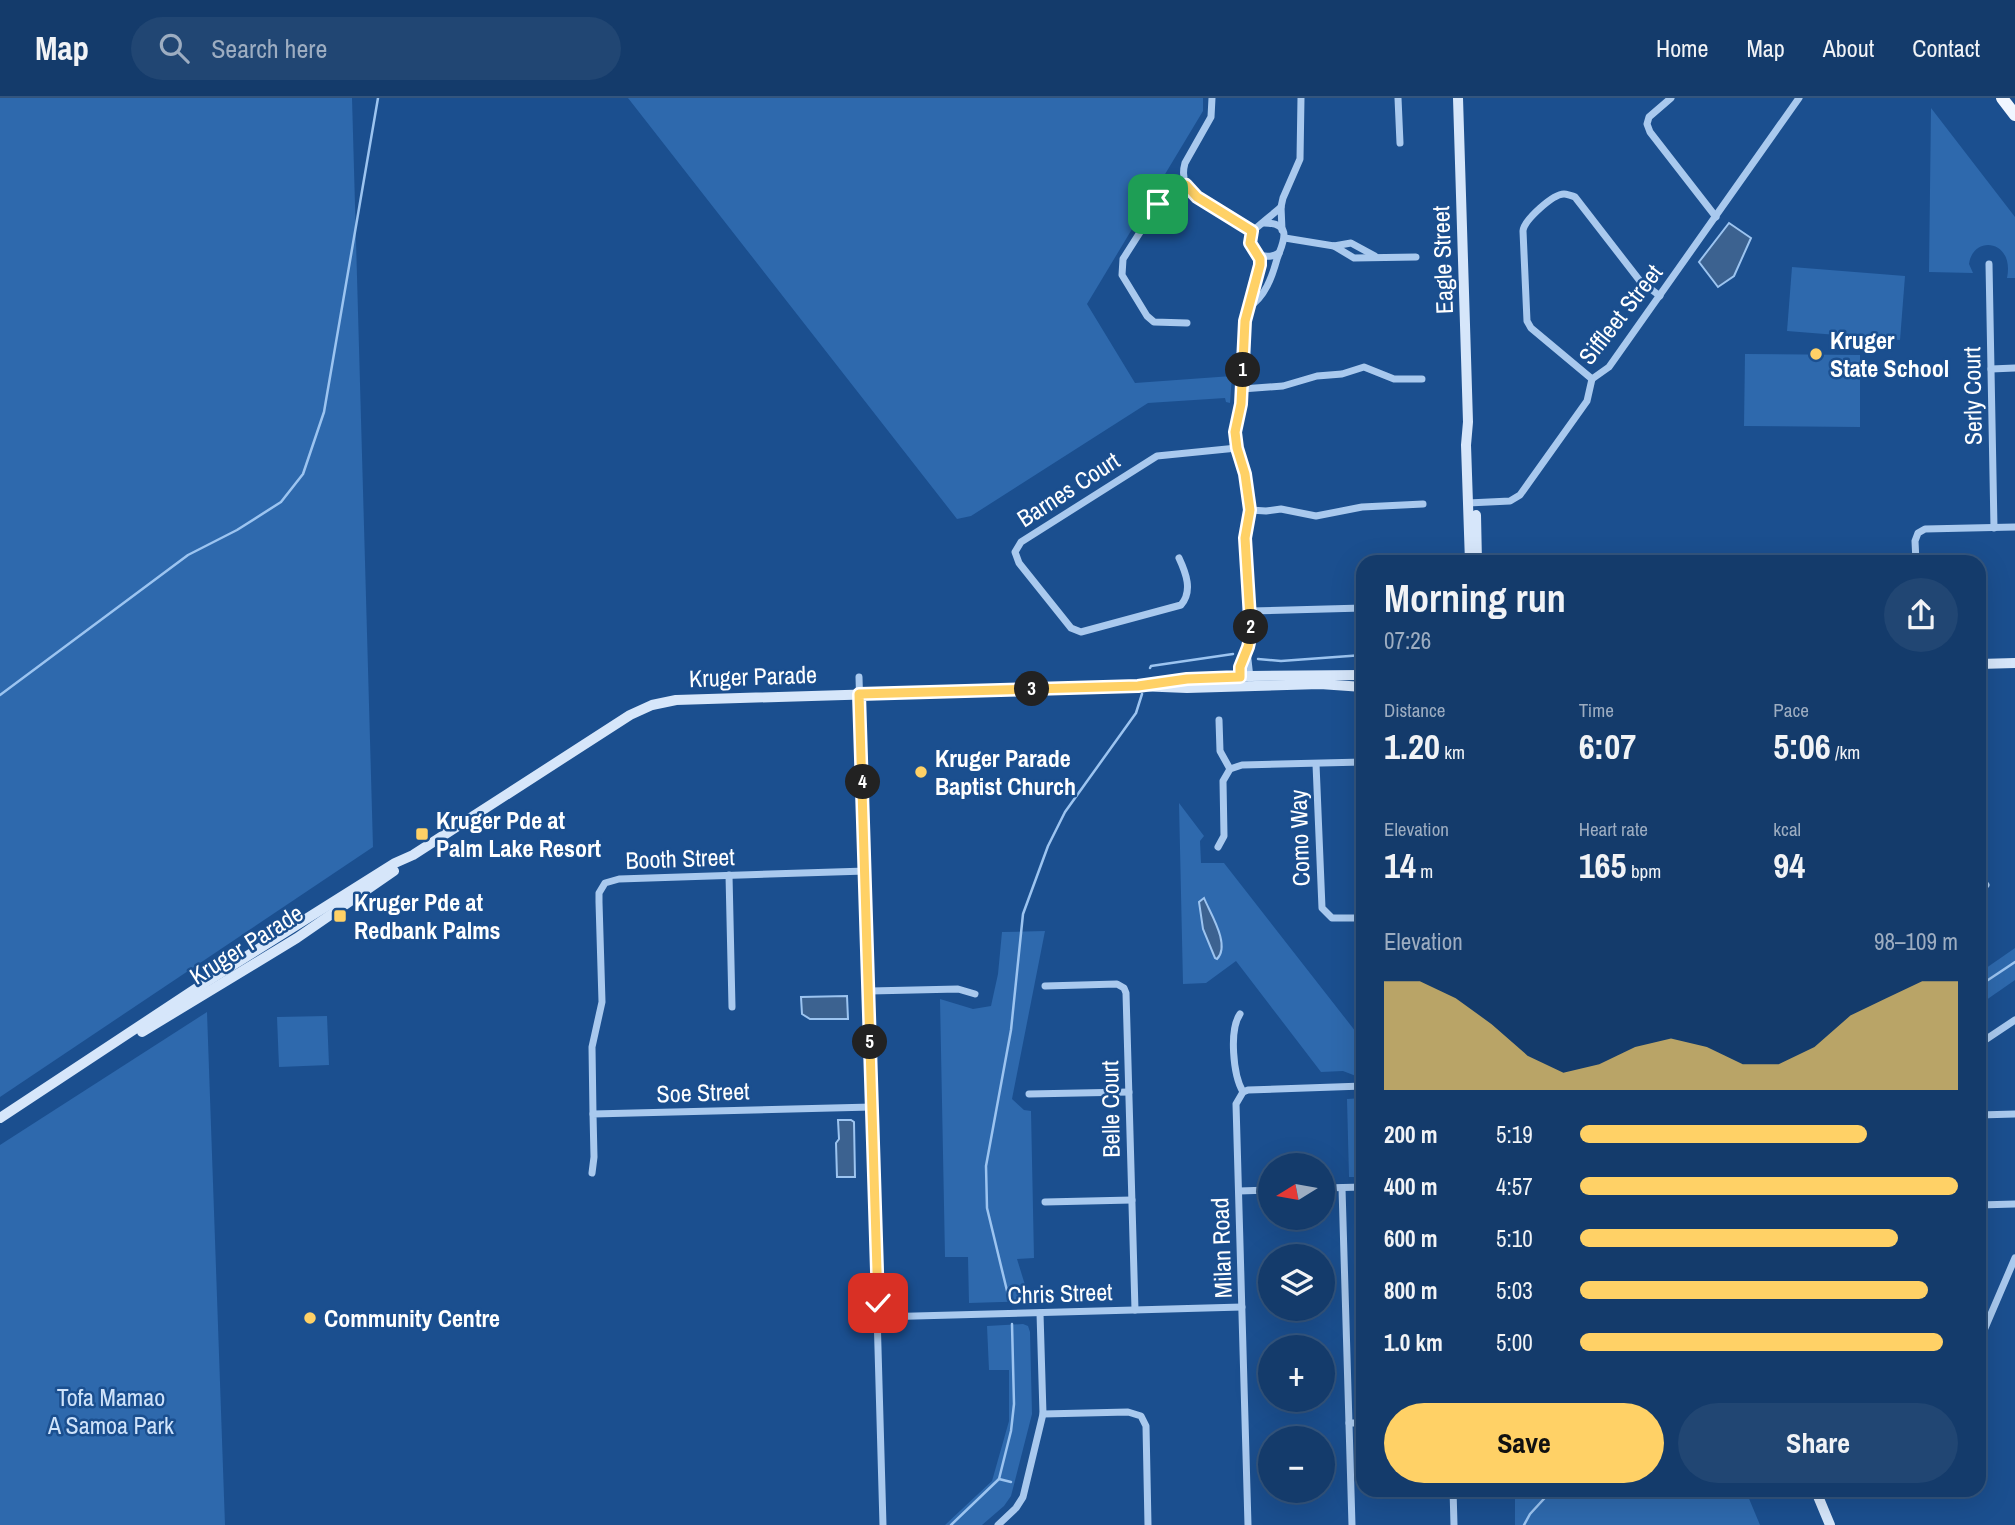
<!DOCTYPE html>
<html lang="en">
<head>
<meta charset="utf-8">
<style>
	body { margin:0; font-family:"Archivo Narrow",sans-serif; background:#214673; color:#f1f3f6; height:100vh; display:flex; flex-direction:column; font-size:26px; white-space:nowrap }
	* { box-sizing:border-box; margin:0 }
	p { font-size:23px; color:#9dadc1 }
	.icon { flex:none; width:38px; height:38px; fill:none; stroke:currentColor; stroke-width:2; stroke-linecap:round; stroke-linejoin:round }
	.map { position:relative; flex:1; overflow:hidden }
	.drawer { position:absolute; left:1356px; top:457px; width:630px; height:942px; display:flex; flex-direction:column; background:#143b6b; border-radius:21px; box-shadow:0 7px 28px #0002,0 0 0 2px #33557e }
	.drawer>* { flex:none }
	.needle { width:46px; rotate:259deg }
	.controls { position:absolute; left:1258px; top:1055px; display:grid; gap:14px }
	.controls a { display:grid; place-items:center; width:77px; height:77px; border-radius:50%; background:#143b6b; box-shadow:0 7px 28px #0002,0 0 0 2px #33557e; font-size:35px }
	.pin { position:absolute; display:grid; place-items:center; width:60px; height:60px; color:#fff; margin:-30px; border-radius:14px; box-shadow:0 4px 10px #0006 }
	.km { position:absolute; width:35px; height:35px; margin:-18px; border-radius:50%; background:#222; color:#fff; font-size:19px; line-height:35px; text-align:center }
	.round { display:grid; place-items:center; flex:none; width:74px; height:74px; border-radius:37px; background:#214673 }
	.headline { display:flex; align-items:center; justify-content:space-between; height:119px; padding:0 28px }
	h1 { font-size:38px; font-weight:800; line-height:52px }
	.metrics { display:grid; grid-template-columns:repeat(3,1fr); gap:10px; height:119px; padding:7px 28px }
	.metrics div { display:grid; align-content:center }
	.metrics b { font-size:35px; font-weight:800 }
	.metrics small { font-size:19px; font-weight:400 }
	.metrics p { font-size:19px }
	.chart { height:196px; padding:14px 28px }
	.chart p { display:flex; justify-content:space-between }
	.chart svg { width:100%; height:126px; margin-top:7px; fill:#ffd166; opacity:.7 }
	.cta { display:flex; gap:14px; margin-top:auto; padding:14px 28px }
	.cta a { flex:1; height:80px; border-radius:42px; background:#ffd166; color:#111; font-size:28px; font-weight:800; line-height:80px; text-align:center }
	.cta a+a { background:#214673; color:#f1f3f6 }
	ul { padding:0 28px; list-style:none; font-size:23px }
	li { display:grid; grid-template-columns:112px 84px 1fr; align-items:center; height:52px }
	li i { height:18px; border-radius:9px; background:#ffd166 }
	header { display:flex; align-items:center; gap:42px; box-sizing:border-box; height:98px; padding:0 35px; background:#143b6b; border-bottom:2px solid #33557e }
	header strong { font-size:33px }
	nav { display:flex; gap:38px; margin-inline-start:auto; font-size:24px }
	.search { width:490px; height:63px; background:#214673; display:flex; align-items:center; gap:18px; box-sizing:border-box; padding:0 24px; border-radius:38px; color:#9dadc1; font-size:26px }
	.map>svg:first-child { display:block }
	.green { fill:#2e69ad }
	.water { fill:#3c6290; stroke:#9cc4f0; stroke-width:2 }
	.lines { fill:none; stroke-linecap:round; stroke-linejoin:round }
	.stream { stroke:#9cc4f0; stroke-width:2.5 }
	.street { stroke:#a9c9ee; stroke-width:7 }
	.secondary { stroke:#d6e6fa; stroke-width:10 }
	.primary { stroke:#f0f6ff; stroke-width:12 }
	.route-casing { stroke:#fff; stroke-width:14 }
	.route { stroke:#ffd166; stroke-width:9 }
	.poi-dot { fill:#ffd166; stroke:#1b4f8f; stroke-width:2.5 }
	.labels { text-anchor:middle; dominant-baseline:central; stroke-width:5; stroke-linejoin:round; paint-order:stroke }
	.street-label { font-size:24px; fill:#fff; stroke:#1b4f8f }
	.poi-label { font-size:24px; font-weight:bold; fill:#fff; stroke:#1b4f8f; text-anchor:start }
	.park-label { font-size:24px; fill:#cfe3fa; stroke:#1b4f8f }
</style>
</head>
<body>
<header>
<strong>Map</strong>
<div class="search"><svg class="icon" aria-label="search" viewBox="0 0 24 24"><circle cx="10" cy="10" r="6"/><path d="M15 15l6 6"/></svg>Search here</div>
<nav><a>Home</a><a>Map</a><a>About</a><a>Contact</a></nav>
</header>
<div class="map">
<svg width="2015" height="1427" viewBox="0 0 2015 1427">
	<rect width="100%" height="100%" fill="#1b4f8f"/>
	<!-- green -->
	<g class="green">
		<polygon points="0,0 352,0 373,749 0,999"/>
		<polygon points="628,0 1203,0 1203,13 1087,206 1135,285 1232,278 1230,305 1226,304 1225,300 1148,305 971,418 957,421"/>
		<path d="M1931,10L2015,119V180H2007C2015,142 1973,136 1969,166L1973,175L1929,174Z"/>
		<polygon points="1792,169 1905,178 1900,242 1787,233"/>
		<polygon points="1745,256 1860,257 1860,329 1744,328"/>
		<polygon points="1179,705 1204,738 1200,743 1201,765 1224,765 1363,943 1363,972 1356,978 1343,973 1321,974 1236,863 1206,885 1183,886"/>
		<polygon points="1045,833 1012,1001 1024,1012 1031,1013 1034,1160 1017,1161 1030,1203 969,1205 968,1159 945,1159 940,901 973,911 991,908 998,876 1002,834"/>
		<polygon points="2015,850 2015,882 1979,907 1979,875"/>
		<polygon points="207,914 225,1427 0,1427 0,1047"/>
		<polygon points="327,918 329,967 279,969 277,919"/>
		<polygon points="1363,1000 1363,1079 1349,1079 1347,1001"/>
		<polygon points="1023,1226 1028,1228 1030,1234 1032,1316 1011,1398 1004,1408 982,1427 945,1427 992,1383 1009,1323 1009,1272 989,1272 987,1228"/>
		<polygon points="1515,1391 1745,1391 1760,1427 1515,1427"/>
	</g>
	<!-- water -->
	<g class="water">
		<polygon points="1729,125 1751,140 1734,178 1718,189 1699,164"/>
		<path d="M1204,800C1210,815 1231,847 1217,861L1215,860L1203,831L1199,804Z"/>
		<polygon points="847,898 848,921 810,921 802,916 801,899"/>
		<polygon points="838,1022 851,1022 854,1024 855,1079 837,1079 836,1045 839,1041"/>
	</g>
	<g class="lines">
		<!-- stream -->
		<g class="stream">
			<polyline points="1258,561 1281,563 1363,557"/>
			<polyline points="1150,570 1151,568 1233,556"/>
			<polyline points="0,597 188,457 237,432 281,404 303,376 324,314 378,0"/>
			<polyline points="1979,888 2015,864"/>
			<polyline points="1009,1201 987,1110 986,1068 1011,932 1023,816 1048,748 1065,714 1136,615 1142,596"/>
			<polyline points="999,1381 1011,1384"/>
			<polyline points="951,1427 999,1381 1011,1333 1014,1306 1012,1226"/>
			<polyline points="1524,1427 1530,1416 1553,1391"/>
		</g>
		<!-- street -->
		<g class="street">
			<path d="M1212,0L1211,19L1185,65C1183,72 1183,80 1186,87C1193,102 1237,125 1252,133"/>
			<polyline points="1398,0 1400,45"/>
			<polyline points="1671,0 1649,19 1647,26 1650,34 1716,119"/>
			<polyline points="1186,87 1164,98 1158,106 1123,161 1122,177 1147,218 1154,224 1187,225"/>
			<polyline points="1282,132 1281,109 1283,100 1300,61 1301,0"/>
			<polyline points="1285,140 1334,148 1351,145 1375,158"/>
			<polyline points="1334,148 1354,160 1416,159"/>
			<path d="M1279,155C1265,164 1244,154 1251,135C1253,132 1277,113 1281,109"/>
			<polyline points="1989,166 1994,430"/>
			<path d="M1249,209C1265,199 1272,179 1277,161C1282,146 1295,125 1264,125"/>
			<polyline points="1991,271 2015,270"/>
			<path d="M1592,281L1531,230L1527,223L1523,133C1524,122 1553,96 1564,96C1566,96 1573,98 1575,99L1640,183L1660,198"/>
			<polyline points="1242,291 1283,288 1317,278 1342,276 1364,269 1394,281 1422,281"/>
			<polyline points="1468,405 1510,403 1520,397 1587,303 1592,281 1609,269 1799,0"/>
			<polyline points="1250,412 1266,413 1281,411 1316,418 1362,409 1423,406"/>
			<path d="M1179,460C1186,475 1193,493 1181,507L1081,534L1071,530L1019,465L1015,454L1021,444L1157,358L1237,350"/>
			<polyline points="1916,464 1915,443 1918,435 1925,431 2015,429"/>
			<polyline points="1251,513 1363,510"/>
			<polyline points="1247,553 1250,580"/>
			<polyline points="859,579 883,1427"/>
			<path d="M1240,581C1240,564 1249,552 1251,536L1245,440L1250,412L1245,376L1237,350L1235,334L1242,291L1245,223L1260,167L1257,156"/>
			<polyline points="1219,622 1220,653 1230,671"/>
			<polyline points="1316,666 1322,810 1332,820 1363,820"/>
			<polyline points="1218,749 1224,738 1223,683 1230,671 1242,667 1363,664"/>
			<polyline points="729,777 732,909"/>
			<polyline points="1979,794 1986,787"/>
			<polyline points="1045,888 1117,886 1124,890 1126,895 1135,1212"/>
			<polyline points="870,893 958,891 975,896"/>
			<path d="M1240,916C1229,932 1233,977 1243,994"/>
			<polyline points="1979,946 2015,922"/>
			<polyline points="1029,996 1129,994"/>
			<polyline points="593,1016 592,949 602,904 599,804 599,795 605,785 619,781 866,773"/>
			<polyline points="1979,1017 2015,1016"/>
			<polyline points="592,1075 594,1059 593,1016 872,1009"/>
			<polyline points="1323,1090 1363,1089"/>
			<polyline points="1342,1090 1352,1427"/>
			<polyline points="1239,1093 1270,1092"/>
			<polyline points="1045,1104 1132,1102"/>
			<polyline points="1979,1107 2015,1106"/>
			<polyline points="878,1219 1242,1209"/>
			<polyline points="1979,1244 2015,1160"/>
			<polyline points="1043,1316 1128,1314 1141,1318 1146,1328 1148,1427"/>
			<polyline points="1349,1325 1363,1325"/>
			<polyline points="1453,1391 1454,1427"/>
			<polyline points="1937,1391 1939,1395"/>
			<polyline points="998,1427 1016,1410 1023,1399 1043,1316 1040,1215"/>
			<polyline points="1248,1427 1236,1006 1243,994 1248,992 1363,988"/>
		</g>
		<!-- secondary -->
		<g class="secondary">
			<polyline points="1458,0 1468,324 1466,347 1470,464"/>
			<polyline points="1476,417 1477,464"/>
			<polyline points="1979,566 2015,565"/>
			<polyline points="1156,584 1250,578 1363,577"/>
			<polyline points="142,934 297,840 394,773"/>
			<polyline points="0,1020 206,884 395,765 413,757 630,617 652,607 676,602 1138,588 1187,590 1320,586 1363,589"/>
			<polyline points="1815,1391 1830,1427"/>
		</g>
		<!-- primary -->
		<polyline class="primary" points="2002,0 2015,17"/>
	</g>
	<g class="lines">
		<!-- route casing -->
		<g class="route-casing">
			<polyline id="route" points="878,1205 859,596 1138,588 1187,581 1240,579 1240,569 1248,549 1251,536 1245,440 1250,412 1245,376 1237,350 1235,334 1241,306 1245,223 1260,167 1260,161 1250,145 1252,133 1197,99 1186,87 1164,98 1158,106"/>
		</g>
		<!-- route -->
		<use href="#route" class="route"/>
	</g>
	<!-- markers -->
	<g class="poi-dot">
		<circle cx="1816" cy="256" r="7"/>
		<circle cx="921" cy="674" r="7"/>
		<rect x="415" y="729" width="14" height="14" rx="3.5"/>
		<rect x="333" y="811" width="14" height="14" rx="3.5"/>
		<circle cx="310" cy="1220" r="7"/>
	</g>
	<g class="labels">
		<!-- street labels -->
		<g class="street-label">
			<text transform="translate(1442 162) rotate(-92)">Eagle Street</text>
			<text transform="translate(1620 216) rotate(-52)">Siffleet Street</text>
			<text transform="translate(1972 298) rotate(-91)">Serly Court</text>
			<text transform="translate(1068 391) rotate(-33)">Barnes Court</text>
			<text transform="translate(753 578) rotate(-2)">Kruger Parade</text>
			<text transform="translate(1299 740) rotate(-92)">Como Way</text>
			<text transform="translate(680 760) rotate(-2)">Booth Street</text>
			<text transform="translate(246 846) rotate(-32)">Kruger Parade</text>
			<text transform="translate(703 994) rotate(-2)">Soe Street</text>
			<text transform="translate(1110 1011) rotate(-91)">Belle Court</text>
			<text transform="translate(1221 1150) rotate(-92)">Milan Road</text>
			<text transform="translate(1060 1195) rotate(-2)">Chris Street</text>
		</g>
		<!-- poi labels -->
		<g class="poi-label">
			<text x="1830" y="242">Kruger<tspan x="1830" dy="28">State School</tspan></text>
			<text x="935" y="660">Kruger Parade<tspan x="935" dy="28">Baptist Church</tspan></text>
			<text x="436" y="722">Kruger Pde at<tspan x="436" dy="28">Palm Lake Resort</tspan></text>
			<text x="354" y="804">Kruger Pde at<tspan x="354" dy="28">Redbank Palms</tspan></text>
			<text x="324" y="1220">Community Centre</text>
		</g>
		<!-- park labels -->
		<g class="park-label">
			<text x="111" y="1299">Tofa Mamao<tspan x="111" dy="28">A Samoa Park</tspan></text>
		</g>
	</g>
</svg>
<div class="controls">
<a><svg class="needle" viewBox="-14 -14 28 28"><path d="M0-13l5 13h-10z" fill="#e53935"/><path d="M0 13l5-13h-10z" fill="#9dadc1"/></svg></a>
<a><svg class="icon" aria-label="layers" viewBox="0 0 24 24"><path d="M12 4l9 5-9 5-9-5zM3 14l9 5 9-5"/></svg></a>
<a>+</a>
<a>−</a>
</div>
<div class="pin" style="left:1158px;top:106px;background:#1e9e55"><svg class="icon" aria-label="arrive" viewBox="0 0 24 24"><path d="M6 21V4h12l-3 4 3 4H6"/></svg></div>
<div class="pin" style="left:878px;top:1205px;background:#d93025"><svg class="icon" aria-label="check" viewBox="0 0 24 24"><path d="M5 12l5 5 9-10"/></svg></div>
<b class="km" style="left:1243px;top:272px">1</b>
<b class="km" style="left:1251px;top:529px">2</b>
<b class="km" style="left:1032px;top:591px">3</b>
<b class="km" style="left:863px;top:684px">4</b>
<b class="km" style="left:870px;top:944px">5</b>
<section class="drawer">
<div class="headline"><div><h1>Morning run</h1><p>07:26</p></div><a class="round"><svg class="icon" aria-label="share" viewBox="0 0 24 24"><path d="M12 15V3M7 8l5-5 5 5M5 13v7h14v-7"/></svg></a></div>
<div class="metrics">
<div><p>Distance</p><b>1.20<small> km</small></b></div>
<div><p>Time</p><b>6:07</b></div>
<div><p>Pace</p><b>5:06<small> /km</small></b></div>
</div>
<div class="metrics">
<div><p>Elevation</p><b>14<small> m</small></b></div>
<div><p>Heart rate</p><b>165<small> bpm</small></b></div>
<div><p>kcal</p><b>94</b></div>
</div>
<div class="chart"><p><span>Elevation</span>98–109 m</p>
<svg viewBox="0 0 160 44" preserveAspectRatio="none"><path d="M0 44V6L10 6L20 12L30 21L40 32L50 38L60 35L70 29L80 26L90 29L100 35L110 35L120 29L130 18L140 12L150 6L160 6V44z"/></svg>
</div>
<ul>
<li><b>200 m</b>5:19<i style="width:76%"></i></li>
<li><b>400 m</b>4:57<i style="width:100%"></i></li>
<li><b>600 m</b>5:10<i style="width:84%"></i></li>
<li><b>800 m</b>5:03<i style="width:92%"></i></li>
<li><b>1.0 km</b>5:00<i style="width:96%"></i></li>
</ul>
<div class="cta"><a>Save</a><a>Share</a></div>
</section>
</div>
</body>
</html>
